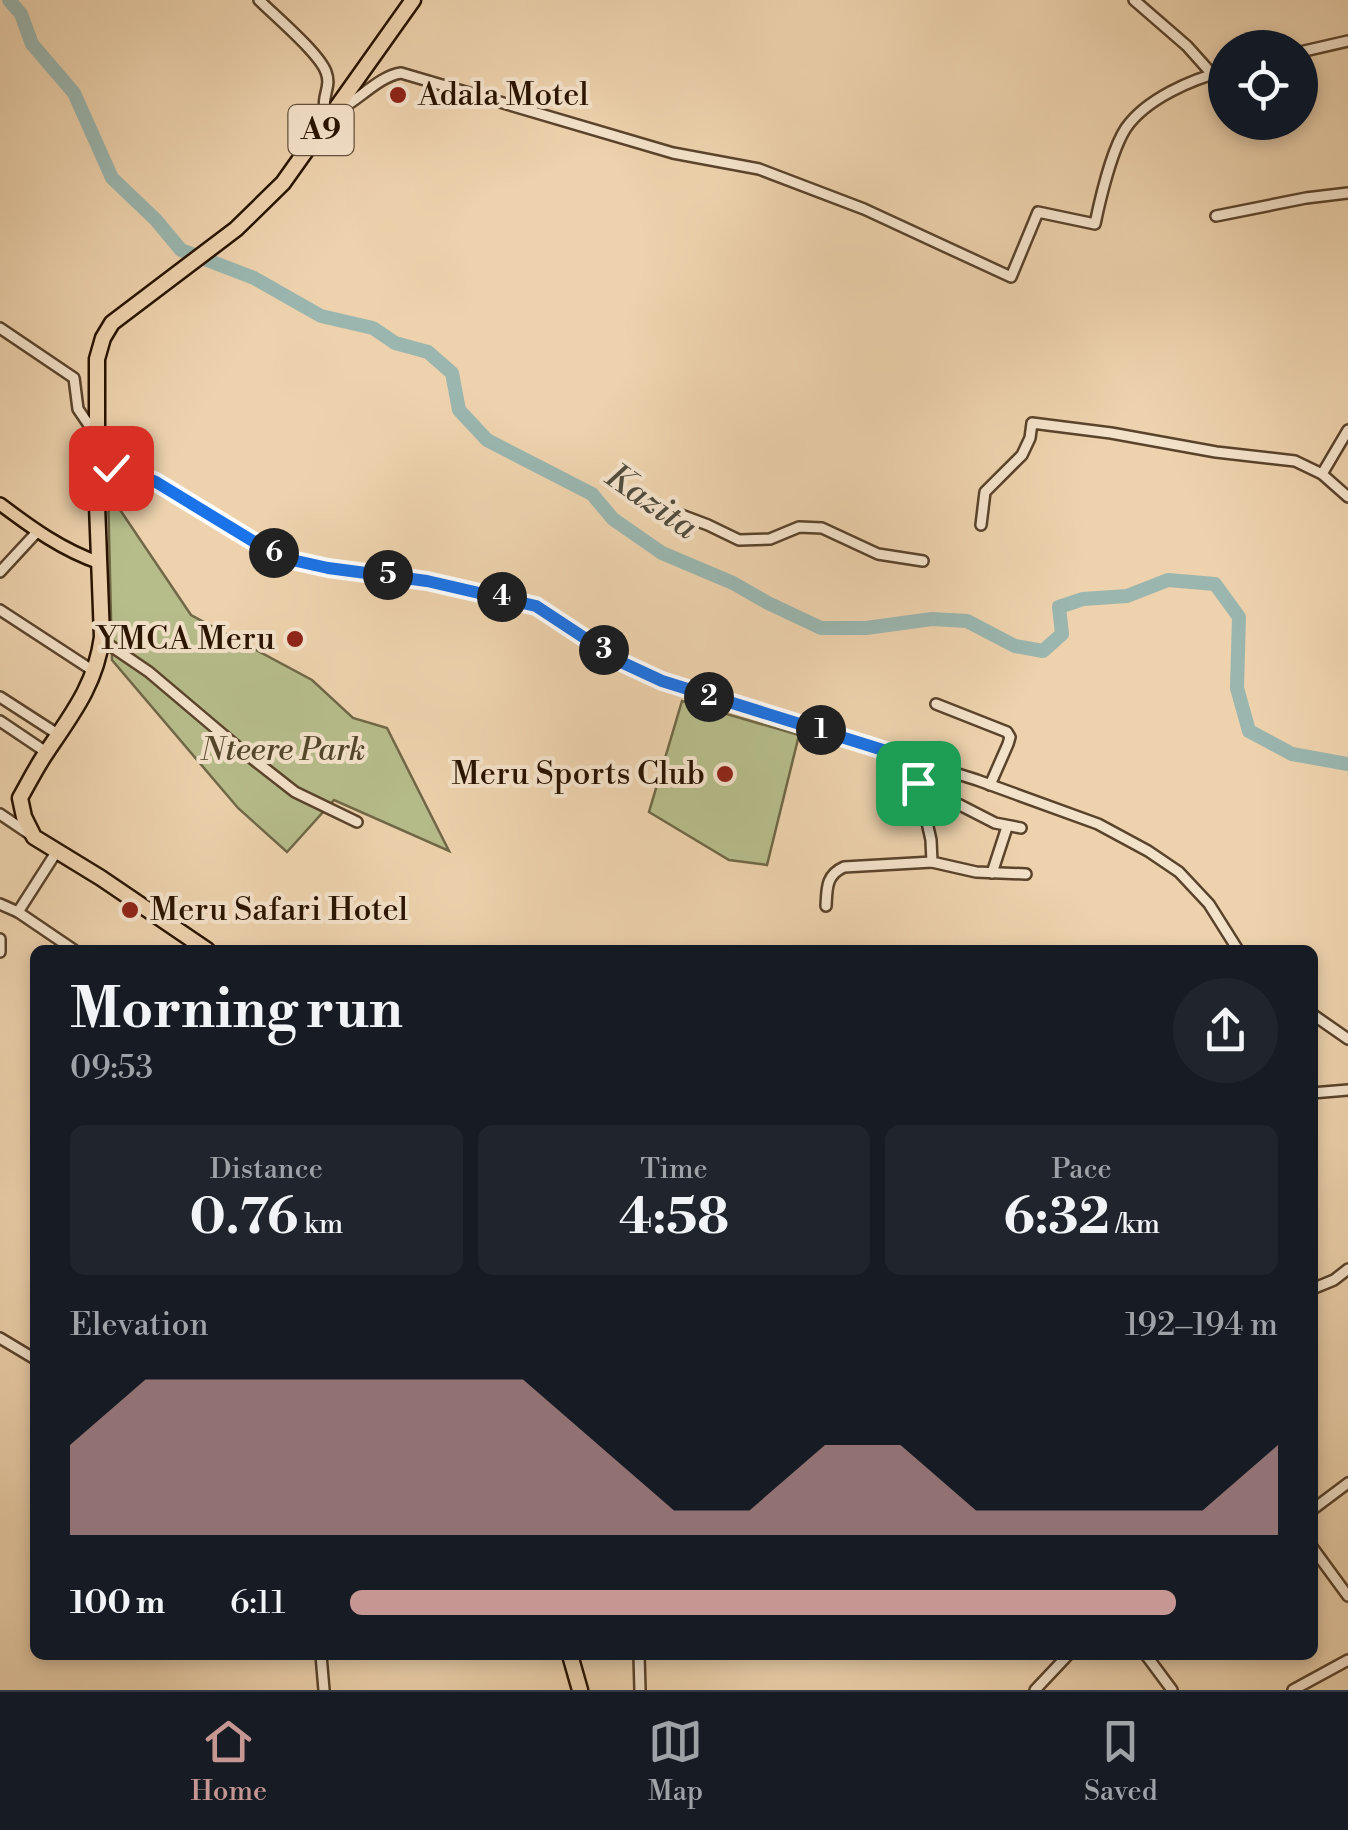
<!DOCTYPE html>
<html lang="en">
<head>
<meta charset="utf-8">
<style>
	body { margin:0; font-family:"Libre Bodoni",serif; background:#20242c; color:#f1f3f6; height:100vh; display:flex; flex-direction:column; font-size:38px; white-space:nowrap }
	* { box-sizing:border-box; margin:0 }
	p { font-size:32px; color:#9ea1a6 }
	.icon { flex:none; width:55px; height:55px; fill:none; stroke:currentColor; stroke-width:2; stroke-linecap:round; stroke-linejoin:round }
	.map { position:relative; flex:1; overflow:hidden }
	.sheet { position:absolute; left:30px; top:945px; width:1288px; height:715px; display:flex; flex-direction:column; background:#171b24; border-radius:15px; box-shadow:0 5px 15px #0003 }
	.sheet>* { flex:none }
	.buttons { position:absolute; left:1208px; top:30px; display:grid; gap:20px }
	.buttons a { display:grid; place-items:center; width:110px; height:110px; border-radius:50%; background:#171b24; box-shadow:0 5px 15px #0003; font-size:50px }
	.pin { position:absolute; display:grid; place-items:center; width:85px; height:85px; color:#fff; margin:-42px; border-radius:20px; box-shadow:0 5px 15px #0006 }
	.km { position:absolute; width:50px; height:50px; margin:-25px; border-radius:50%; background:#222; color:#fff; font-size:28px; line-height:50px; text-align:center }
	.round { display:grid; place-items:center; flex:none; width:105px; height:105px; border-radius:52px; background:#20242c }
	.overview { display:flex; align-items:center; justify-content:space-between; height:170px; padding:0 40px }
	h1 { font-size:55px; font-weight:700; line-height:75px }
	.metrics { display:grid; grid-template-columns:repeat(3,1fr); gap:15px; height:170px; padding:10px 40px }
	.metrics div { display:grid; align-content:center; border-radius:15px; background:#20242c; text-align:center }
	.metrics b { font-size:50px; font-weight:700 }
	.metrics small { font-size:28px; font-weight:400 }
	.metrics p { font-size:28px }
	.chart { height:280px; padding:20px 40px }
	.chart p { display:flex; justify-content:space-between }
	.chart svg { width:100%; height:180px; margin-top:10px; fill:#c59692; opacity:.7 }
	ul { padding:0 40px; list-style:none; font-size:32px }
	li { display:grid; grid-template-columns:160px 120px 1fr; align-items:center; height:75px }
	li i { height:25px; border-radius:12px; background:#c59692 }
	.tab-bar { display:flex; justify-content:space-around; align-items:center; height:140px; border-top:2px solid #363941; background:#171b24; font-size:28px; color:#9ea1a6 }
	.tab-bar a { display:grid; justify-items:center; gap:5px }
	.tab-bar .selected { color:#c59692 }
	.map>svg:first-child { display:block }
	.green { fill:#b6bd8b; stroke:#706846; stroke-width:2.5 }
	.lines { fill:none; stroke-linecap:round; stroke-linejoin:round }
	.river { stroke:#9ab6af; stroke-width:14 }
	.minor-casing { stroke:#5a432b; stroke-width:14 }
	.major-casing { stroke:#291300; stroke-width:16 }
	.highway-casing { stroke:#291300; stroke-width:19 }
	.minor { stroke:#f3e2ca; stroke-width:9 }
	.major { stroke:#edd2ad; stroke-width:11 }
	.highway { stroke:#edd2ad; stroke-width:14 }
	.route-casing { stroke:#fff; stroke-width:20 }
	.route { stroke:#1a73e8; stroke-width:12 }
	.poi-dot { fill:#8f2418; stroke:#f3e2ca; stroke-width:4 }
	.labels { text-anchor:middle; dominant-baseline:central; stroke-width:8; stroke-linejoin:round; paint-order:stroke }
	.shield { fill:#f3e2ca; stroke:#66513d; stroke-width:2.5 }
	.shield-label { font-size:30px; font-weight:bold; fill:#291300 }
	.poi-label { font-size:32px; fill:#291300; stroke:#f3e2ca; text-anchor:start }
	.park-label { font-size:32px; font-style:italic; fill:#53462a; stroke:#f3e2ca }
	.water-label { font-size:35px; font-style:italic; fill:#514c3d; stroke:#f3e2ca }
</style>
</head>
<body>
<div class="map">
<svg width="1348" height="1690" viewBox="0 0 1348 1690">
	<rect width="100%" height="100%" fill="#edd2ad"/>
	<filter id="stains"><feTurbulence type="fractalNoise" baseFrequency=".002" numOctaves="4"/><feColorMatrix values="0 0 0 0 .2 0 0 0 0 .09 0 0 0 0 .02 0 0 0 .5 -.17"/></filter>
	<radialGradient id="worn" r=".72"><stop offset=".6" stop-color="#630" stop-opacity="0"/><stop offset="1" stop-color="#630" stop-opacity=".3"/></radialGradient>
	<!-- green -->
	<g class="green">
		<polygon points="108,492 191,615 312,680 353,718 387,728 449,851 334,800 287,852 238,808 112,660"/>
		<polygon points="682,701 799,735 767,865 729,860 649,812"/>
	</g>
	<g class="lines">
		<!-- river -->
		<polyline class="river" points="9,0 21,14 32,44 74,93 112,178 156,220 181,250 254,278 321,316 373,328 395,343 428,352 452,373 459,410 487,440 592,494 613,519 662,553 733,583 768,603 821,628 866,628 932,619 967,621 1015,646 1043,651 1062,634 1059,607 1083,599 1127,596 1168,580 1215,584 1239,617 1237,688 1249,731 1292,754 1348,764"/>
		<!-- minor casing -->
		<g class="minor-casing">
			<g id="minor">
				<path d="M259,0C275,16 319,53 326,72C333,90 317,98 329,120"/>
				<polyline points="1134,0 1187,46 1212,74"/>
				<polyline points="1300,52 1348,41"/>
				<path d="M337,111C358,101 379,76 401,73L673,153L759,169L864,209L1011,277L1038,212L1095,224C1100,200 1112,149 1126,128C1146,99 1192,79 1225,71"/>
				<polyline points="1216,216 1306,198 1348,193"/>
				<polyline points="0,328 74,378 78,409 95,434"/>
				<polyline points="98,468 128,470 156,482 269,551 292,560 328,567 427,581 536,606 621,661 663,681 977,780 1098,824 1148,851 1179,872 1209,904 1238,950"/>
				<polyline points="1322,474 1348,430"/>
				<polyline points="676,513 708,525 739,540 770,539 799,527 822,528 878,554 923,561"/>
				<polyline points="981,525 985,492 1022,455 1030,438 1032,423 1111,433 1216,452 1295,461 1322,474 1348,497"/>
				<polyline points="0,572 37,532"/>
				<polyline points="0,610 95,672"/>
				<polyline points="102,640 149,672 240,749 295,792 357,822"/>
				<polyline points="0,697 59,735"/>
				<polyline points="936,704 1007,732 1010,737 1008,744 990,785"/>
				<polyline points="0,721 46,752"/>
				<polyline points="899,755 918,783 931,840 932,862 976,872 1026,874"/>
				<polyline points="919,784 995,823 1021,828"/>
				<polyline points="0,814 31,835"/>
				<polyline points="992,873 1007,827"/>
				<polyline points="0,904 18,912 74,950"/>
				<path d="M826,906C827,888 826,875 844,867L932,862"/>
				<polyline points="18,912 57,851"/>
				<polyline points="0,939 0,952"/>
				<polyline points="1312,1014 1348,1039"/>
				<polyline points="1312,1093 1348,1090"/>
				<polyline points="1312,1289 1334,1280 1348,1269"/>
				<polyline points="0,1338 35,1359"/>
				<polyline points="1312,1510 1348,1483"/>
				<polyline points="1312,1547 1348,1596"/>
				<polyline points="321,1655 324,1690"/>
				<polyline points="639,1655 640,1690"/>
				<polyline points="1146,1655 1172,1690"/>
				<polyline points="1035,1690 1068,1655"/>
				<polyline points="1293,1690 1348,1660"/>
			</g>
		</g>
		<!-- major casing -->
		<g class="major-casing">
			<path id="major" d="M0,504C32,528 62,550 100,563"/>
		</g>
		<!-- highway casing -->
		<g class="highway-casing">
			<g id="highway">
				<path d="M207,950L101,878L34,837L24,817L20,798C29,782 37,766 48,750C73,713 96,683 102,637L97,505V359L103,338L112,323L236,229L283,183L413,0"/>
				<polyline points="570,1655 580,1690"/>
			</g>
		</g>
		<!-- minor -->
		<use href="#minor" class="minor"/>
		<!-- major -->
		<use href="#major" class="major"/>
		<!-- highway -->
		<use href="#highway" class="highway"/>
	</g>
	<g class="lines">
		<!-- route casing -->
		<g class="route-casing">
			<polyline id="route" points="111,468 128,470 156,482 269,551 292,560 328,568 427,581 536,606 621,662 662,681 899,755 918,783"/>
		</g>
		<!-- route -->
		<use href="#route" class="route"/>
	</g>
	<!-- markers -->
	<g class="poi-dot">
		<circle cx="398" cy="95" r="10"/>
		<circle cx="295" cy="639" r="10"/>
		<circle cx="725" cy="774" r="10"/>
		<circle cx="130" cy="910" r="10"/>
	</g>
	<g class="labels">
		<!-- shield labels -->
		<rect class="shield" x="288.5" y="105" width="65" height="50" rx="8"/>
		<g class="shield-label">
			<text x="321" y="130">A9</text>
		</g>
		<!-- poi labels -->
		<g class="poi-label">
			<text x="418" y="95">Adala Motel</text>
			<text x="275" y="639" text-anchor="end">YMCA Meru</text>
			<text x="705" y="774" text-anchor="end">Meru Sports Club</text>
			<text x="150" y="910">Meru Safari Hotel</text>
		</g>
		<!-- park labels -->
		<g class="park-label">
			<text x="283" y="750">Nteere Park</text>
		</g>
		<!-- water labels -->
		<g class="water-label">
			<text transform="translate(651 502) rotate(35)">Kazita</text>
		</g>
	</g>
	<rect width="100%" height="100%" filter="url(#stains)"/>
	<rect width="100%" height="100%" fill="url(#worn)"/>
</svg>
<div class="buttons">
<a><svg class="icon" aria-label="locate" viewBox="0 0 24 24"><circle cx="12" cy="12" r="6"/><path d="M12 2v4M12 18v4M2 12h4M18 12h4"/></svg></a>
</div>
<div class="pin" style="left:918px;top:783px;background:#1e9e55"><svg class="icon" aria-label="arrive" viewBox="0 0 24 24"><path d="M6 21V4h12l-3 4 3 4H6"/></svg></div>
<div class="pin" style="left:111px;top:468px;background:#d93025"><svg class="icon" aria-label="check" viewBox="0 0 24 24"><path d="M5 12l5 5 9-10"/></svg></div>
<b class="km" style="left:821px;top:730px">1</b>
<b class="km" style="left:709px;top:697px">2</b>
<b class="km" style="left:604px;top:650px">3</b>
<b class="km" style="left:502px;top:597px">4</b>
<b class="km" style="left:388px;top:575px">5</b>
<b class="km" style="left:274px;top:553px">6</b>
<section class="sheet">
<div class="overview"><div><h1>Morning run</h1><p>09:53</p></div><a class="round"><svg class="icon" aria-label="share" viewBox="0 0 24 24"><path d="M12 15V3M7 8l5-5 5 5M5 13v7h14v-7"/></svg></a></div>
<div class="metrics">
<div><p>Distance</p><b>0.76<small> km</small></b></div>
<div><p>Time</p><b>4:58</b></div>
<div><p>Pace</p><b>6:32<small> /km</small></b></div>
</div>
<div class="chart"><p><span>Elevation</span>192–194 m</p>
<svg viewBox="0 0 160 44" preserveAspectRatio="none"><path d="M0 44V22L10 6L20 6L30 6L40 6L50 6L60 6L70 22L80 38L90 38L100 22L110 22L120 38L130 38L140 38L150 38L160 22V44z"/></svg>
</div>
<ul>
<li><b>100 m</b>6:11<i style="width:89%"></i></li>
</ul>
</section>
</div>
<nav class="tab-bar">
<a class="selected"><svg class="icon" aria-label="home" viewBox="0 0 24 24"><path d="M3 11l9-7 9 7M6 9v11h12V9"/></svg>Home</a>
<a><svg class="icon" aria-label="map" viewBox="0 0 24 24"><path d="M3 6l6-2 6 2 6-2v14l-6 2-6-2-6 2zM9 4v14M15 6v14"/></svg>Map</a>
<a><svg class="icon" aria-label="saved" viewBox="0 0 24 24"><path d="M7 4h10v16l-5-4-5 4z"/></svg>Saved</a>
</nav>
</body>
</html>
